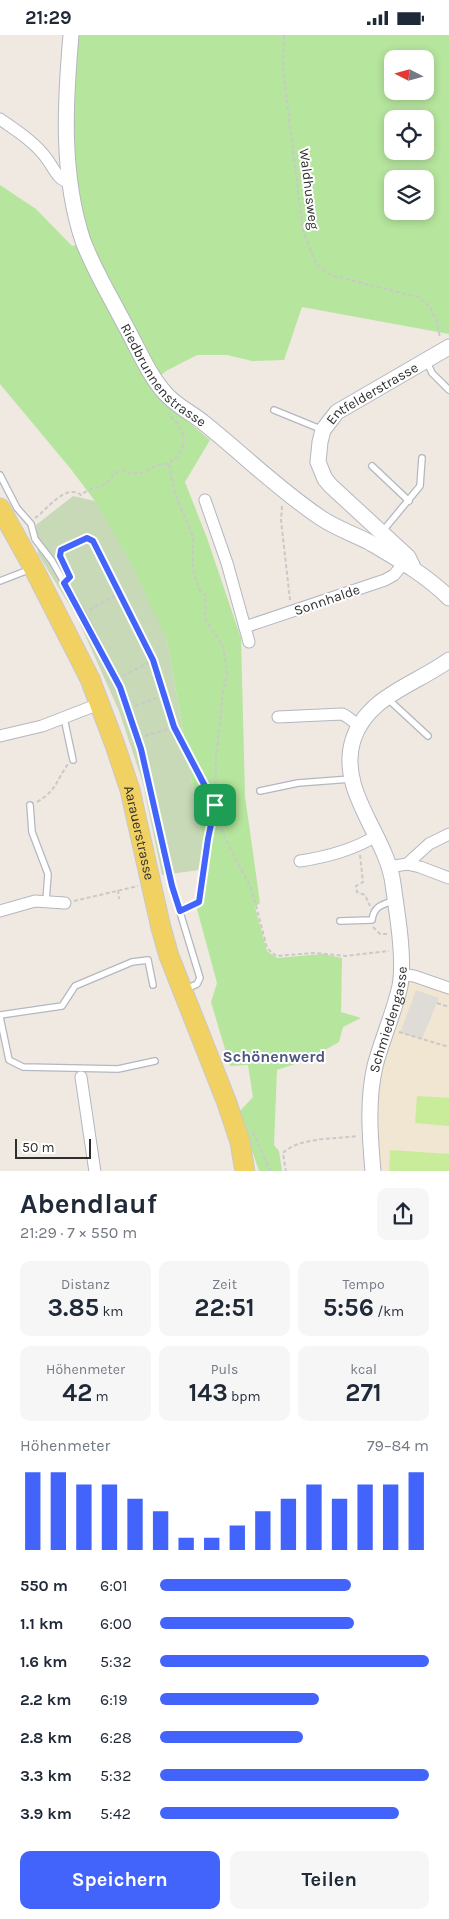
<!DOCTYPE html>
<html lang="de">
<head>
<meta charset="utf-8">
<style>
	body { margin:0; font-family:Karla,sans-serif; background:#f6f6f7; color:#1f2937; height:100vh; display:flex; flex-direction:column; font-size:19px; white-space:nowrap }
	* { box-sizing:border-box; margin:0 }
	p { font-size:16px; color:#747a83 }
	.icon { flex:none; width:28px; height:28px; fill:none; stroke:currentColor; stroke-width:2; stroke-linecap:round; stroke-linejoin:round }
	.map { position:relative; height:1136px; overflow:hidden }
	.side { display:flex; flex-direction:column; background:#fff; flex:1 }
	.side>* { flex:none }
	.needle { width:32px; rotate:276deg }
	.buttons { position:absolute; left:384px; top:15px; display:grid; gap:10px }
	.buttons a { display:grid; place-items:center; width:50px; height:50px; border-radius:10px; background:#fff; box-shadow:0 2px 8px #0003; font-size:25px }
	.scale { position:absolute; left:15px; bottom:12px; width:76px; box-sizing:border-box; padding-left:5px; border:2px solid #2e2e2e; border-top:0; font-size:14px; line-height:18px; white-space:nowrap; color:#2e2e2e; -webkit-text-stroke:4px #fff; paint-order:stroke }
	.pin { position:absolute; display:grid; place-items:center; width:42px; height:42px; color:#fff; margin:-21px; border-radius:10px; box-shadow:0 2px 8px #0006 }
	.round { display:grid; place-items:center; flex:none; width:52px; height:52px; border-radius:10px; background:#f6f6f7 }
	.overview { display:flex; align-items:center; justify-content:space-between; height:85px; padding:0 20px }
	h1 { font-size:28px; font-weight:700; line-height:38px }
	.figures { display:grid; grid-template-columns:repeat(3,1fr); gap:8px; height:85px; padding:5px 20px }
	.figures div { display:grid; align-content:center; border-radius:10px; background:#f6f6f7; text-align:center }
	.figures b { font-size:25px; font-weight:700 }
	.figures small { font-size:14px; font-weight:400 }
	.figures p { font-size:14px }
	.chart { height:140px; padding:10px 20px }
	.chart p { display:flex; justify-content:space-between }
	.chart svg { width:100%; height:90px; margin-top:5px; stroke:#4264fb; stroke-width:6 }
	.primary-button { display:flex; gap:10px; margin-top:auto; padding:10px 20px }
	.primary-button a { flex:1; height:58px; border-radius:10px; background:#4264fb; color:#fff; font-size:20px; font-weight:700; line-height:58px; text-align:center }
	.primary-button a+a { background:#f6f6f7; color:#1f2937 }
	ul { padding:0 20px; list-style:none; font-size:16px }
	li { display:grid; grid-template-columns:80px 60px 1fr; align-items:center; height:38px }
	li i { height:12px; border-radius:6px; background:#4264fb }
	.status { display:flex; justify-content:space-between; align-items:center; height:35px; padding:0 25px; background:#fff; direction:ltr }
	.status svg { height:14px; fill:currentColor }
	.map>svg:first-child { display:block }
	.education { fill:#f0e6d1 }
	.green { fill:#b6e59e; fill-rule:evenodd }
	.cemetery { fill:#c8d9b8 }
	.pitch { fill:#c9ec9a }
	.plaza { fill:#dfdcd8 }
	.lines { fill:none; stroke-linecap:round; stroke-linejoin:round }
	.service-casing { stroke:#b4b7c1; stroke-width:8 }
	.minor-casing { stroke:#b4b7c1; stroke-width:13 }
	.tertiary-casing { stroke:#b4b7c1; stroke-width:17 }
	.primary-casing { stroke:#c9c9c9; stroke-width:21 }
	.path { stroke:#c9c9c9; stroke-width:2; stroke-dasharray:4 2.5; stroke-linecap:butt }
	.service { stroke:#fff; stroke-width:5.5 }
	.minor { stroke:#fff; stroke-width:11 }
	.tertiary { stroke:#fff; stroke-width:15 }
	.primary { stroke:#f2d163; stroke-width:19 }
	.route-casing { stroke:#fff; stroke-width:10 }
	.route { stroke:#4264fb; stroke-width:6 }
	.labels { text-anchor:middle; dominant-baseline:central; stroke-width:4; stroke-linejoin:round; paint-order:stroke }
	.street-label { font-size:14px; fill:#2e2e2e; stroke:#fff }
	.quarter-label { font-size:16px; font-weight:bold; fill:#4d5680; stroke:#fff }
</style>
</head>
<body>
<div class="status"><b>21:29</b><svg viewBox="0 0 49 12"><path d="M0 12V9h3v3zM5 12V6h3v6zM10 12V3h3v9zM15 12V0h3v12zM26 1h20v11H26zM47 4h2v5h-2z"/></svg></div>
<div class="map">
<svg width="449" height="1137" viewBox="0 0 449 1137">
	<rect width="100%" height="100%" fill="#efe9e1"/>
	<!-- education -->
	<polygon class="education" points="406,946 449,959 449,1136 378,1137 374,1068 384,1015"/>
	<!-- green -->
	<path class="green" d="M77,0H449V299L302,272L284,325L252,326L227,320H197L166,336L149,350L155,359L210,405L185,447L207,503L241,603L245,761L260,868L255,872L267,916L277,923L323,919L342,923L341,977L361,983L343,992L339,1007L307,1025L277,1035L274,1110L279,1116L282,1136H259L239,1077L253,1062L248,1030L230,1031L211,967L217,948L197,874L207,834L167,605L95,466L70,433L0,349V150L36,174L72,211L89,207L78,156L72,95ZM392,24H425V56H392ZM392,84H425V116H392ZM392,144H425V176H392Z"/>
	<!-- cemetery -->
	<polygon class="cemetery" points="73,461 95,466 132,530 167,605 207,834 162,840 143,748 119,676 77,582 38,519 36,490"/>
	<!-- pitch -->
	<g class="pitch">
		<polygon points="417,1061 449,1063 449,1091 415,1088"/>
		<polygon points="390,1115 449,1119 449,1136 389,1136"/>
	</g>
	<!-- plaza -->
	<polygon class="plaza" points="416,955 439,963 422,1004 400,998"/>
	<g class="lines">
		<!-- service casing -->
		<g class="service-casing">
			<g id="service">
				<polyline points="426,325 432,338 449,355"/>
				<polyline points="274,375 323,395"/>
				<polyline points="372,431 409,466"/>
				<polyline points="0,440 17,473 31,489 35,504 52,526 82,578 120,652 141,714 172,851 200,943 197,949 186,954"/>
				<polyline points="382,497 420,451 422,423"/>
				<polyline points="0,546 31,534"/>
				<polyline points="388,664 428,701"/>
				<polyline points="64,683 73,725"/>
				<polyline points="260,756 298,748 351,744"/>
				<polyline points="30,770 32,797 48,839 46,866"/>
				<path d="M340,886L372,885C374,870 383,870 395,865"/>
				<polyline points="0,980 62,971 75,951 132,927 148,925 153,950"/>
				<polyline points="0,982 9,1025 23,1032 118,1034 155,1026"/>
			</g>
		</g>
		<!-- minor casing -->
		<g class="minor-casing">
			<g id="minor">
				<path d="M0,84C17,96 35,107 47,124C55,135 57,145 71,148"/>
				<polyline points="205,465 227,528 249,607"/>
				<polyline points="245,592 385,545 394,540 403,529"/>
				<path d="M278,682L342,679C348,681 353,687 359,691"/>
				<polyline points="0,701 42,691 99,669"/>
				<path d="M300,826C327,822 353,815 376,801"/>
				<polyline points="407,829 420,832 449,843"/>
				<polyline points="389,832 407,829 429,809 449,799"/>
				<polyline points="0,876 35,866 65,868"/>
				<polyline points="400,939 414,941 449,953"/>
				<polyline points="81,1042 95,1137"/>
			</g>
		</g>
		<!-- tertiary casing -->
		<g class="tertiary-casing">
			<g id="tertiary">
				<path id="s1" d="M71,0C65,68 61,140 83,206C94,235 111,263 125,290C138,313 148,339 165,358C176,371 192,378 204,388C244,420 279,455 321,483C336,493 353,499 369,507C396,523 426,540 449,563"/>
				<path id="s2" d="M412,530L408,522L331,451L325,444L318,427L320,407L323,395L337,377L449,312"/>
				<path id="s3" d="M373,1137C370,1101 367,1066 375,1031C382,1004 394,978 400,951C405,923 397,878 393,849C387,801 337,756 353,705C367,661 415,650 449,625"/>
			</g>
		</g>
		<!-- primary casing -->
		<g class="primary-casing">
			<g id="primary">
				<path id="s4" d="M0,473L34,534L90,644L115,710L130,755L161,893L169,921L227,1068L240,1107L245,1137"/>
			</g>
		</g>
		<!-- path -->
		<g class="path">
			<polyline points="284,0 283,35 303,196 316,229 330,240 418,262 430,272 437,287 440,303"/>
			<polyline points="169,429 175,459 193,501 193,535 199,554 205,560 206,575 204,582 223,612 227,639 223,657 216,723 215,770 208,804 199,867 187,872"/>
			<polyline points="282,471 281,485 290,565"/>
			<path d="M35,483C47,475 65,448 81,460C94,449 105,456 114,438L123,435C145,446 150,427 169,429C172,424 174,425 178,422C178,421 181,415 182,414C188,399 179,389 168,379"/>
			<polyline points="64,529 60,521 61,515 87,503 93,506 153,625 173,691"/>
			<polyline points="89,575 120,558"/>
			<polyline points="123,641 153,625"/>
			<polyline points="135,671 164,660"/>
			<polyline points="145,701 174,692 176,695 212,763 223,799 252,855 267,913 276,921 315,918 346,921 389,916"/>
			<path d="M37,767C57,755 56,746 68,729"/>
			<polyline points="360,820 363,847 356,851 357,857 365,860 370,871"/>
			<polyline points="118,855 119,864"/>
			<polyline points="74,866 138,851"/>
			<polyline points="373,892 380,899 387,899"/>
			<polyline points="437,968 449,972"/>
			<polyline points="399,997 449,1012"/>
			<polyline points="253,1097 271,1137"/>
			<path d="M286,1137L283,1118C299,1102 337,1104 358,1101"/>
		</g>
		<!-- service -->
		<use href="#service" class="service"/>
		<!-- minor -->
		<use href="#minor" class="minor"/>
		<!-- tertiary -->
		<use href="#tertiary" class="tertiary"/>
		<!-- primary -->
		<use href="#primary" class="primary"/>
	</g>
	<g class="lines">
		<!-- route casing -->
		<g class="route-casing">
			<polygon id="route" points="87,503 93,506 153,625 174,692 215,770 208,804 199,867 180,876 172,851 141,714 120,652 64,548 70,542 60,521 61,515"/>
		</g>
		<!-- route -->
		<use href="#route" class="route"/>
	</g>
	<g class="labels">
		<!-- street labels -->
		<g class="street-label">
			<text transform="translate(309 154) rotate(83)">Waldhusweg</text>
			<text stroke="none"><textPath href="#s1" startOffset="366">Riedbrunnenstrasse</textPath></text>
			<text stroke="none"><textPath href="#s2" startOffset="236">Entfelderstrasse</textPath></text>
			<text transform="translate(327 565) rotate(-19)">Sonnhalde</text>
			<text stroke="none"><textPath href="#s4" startOffset="355">Aarauerstrasse</textPath></text>
			<text stroke="none"><textPath href="#s3" startOffset="155">Schmiedengasse</textPath></text>
		</g>
		<!-- quarter labels -->
		<g class="quarter-label">
			<text x="274" y="1021">Schönenwerd</text>
		</g>
	</g>
</svg>
<div class="buttons">
<a><svg class="needle" viewBox="-14 -14 28 28"><path d="M0-13l5 13h-10z" fill="#e53935"/><path d="M0 13l5-13h-10z" fill="#747a83"/></svg></a>
<a><svg class="icon" aria-label="locate" viewBox="0 0 24 24"><circle cx="12" cy="12" r="6"/><path d="M12 2v4M12 18v4M2 12h4M18 12h4"/></svg></a>
<a><svg class="icon" aria-label="layers" viewBox="0 0 24 24"><path d="M12 4l9 5-9 5-9-5zM3 14l9 5 9-5"/></svg></a>
</div>
<div class="scale">50 m</div>
<div class="pin" style="left:215px;top:770px;background:#1e9e55"><svg class="icon" aria-label="arrive" viewBox="0 0 24 24"><path d="M6 21V4h12l-3 4 3 4H6"/></svg></div>
</div>
<section class="side">
<div class="overview"><div><h1>Abendlauf</h1><p>21:29 · 7 × 550 m</p></div><a class="round"><svg class="icon" aria-label="share" viewBox="0 0 24 24"><path d="M12 15V3M7 8l5-5 5 5M5 13v7h14v-7"/></svg></a></div>
<div class="figures">
<div><p>Distanz</p><b>3.85<small> km</small></b></div>
<div><p>Zeit</p><b>22:51</b></div>
<div><p>Tempo</p><b>5:56<small> /km</small></b></div>
</div>
<div class="figures">
<div><p>Höhenmeter</p><b>42<small> m</small></b></div>
<div><p>Puls</p><b>143<small> bpm</small></b></div>
<div><p>kcal</p><b>271</b></div>
</div>
<div class="chart"><p><span>Höhenmeter</span>79–84 m</p>
<svg viewBox="0 0 160 44" preserveAspectRatio="none"><path d="M5 44V6M15 44V6M25 44V12M35 44V12M45 44V19M55 44V25M65 44V38M75 44V38M85 44V32M95 44V25M105 44V19M115 44V12M125 44V19M135 44V12M145 44V12M155 44V6"/></svg>
</div>
<ul>
<li><b>550 m</b>6:01<i style="width:71%"></i></li>
<li><b>1.1 km</b>6:00<i style="width:72%"></i></li>
<li><b>1.6 km</b>5:32<i style="width:100%"></i></li>
<li><b>2.2 km</b>6:19<i style="width:59%"></i></li>
<li><b>2.8 km</b>6:28<i style="width:53%"></i></li>
<li><b>3.3 km</b>5:32<i style="width:100%"></i></li>
<li><b>3.9 km</b>5:42<i style="width:89%"></i></li>
</ul>
<div class="primary-button"><a>Speichern</a><a>Teilen</a></div>
</section>
</body>
</html>
